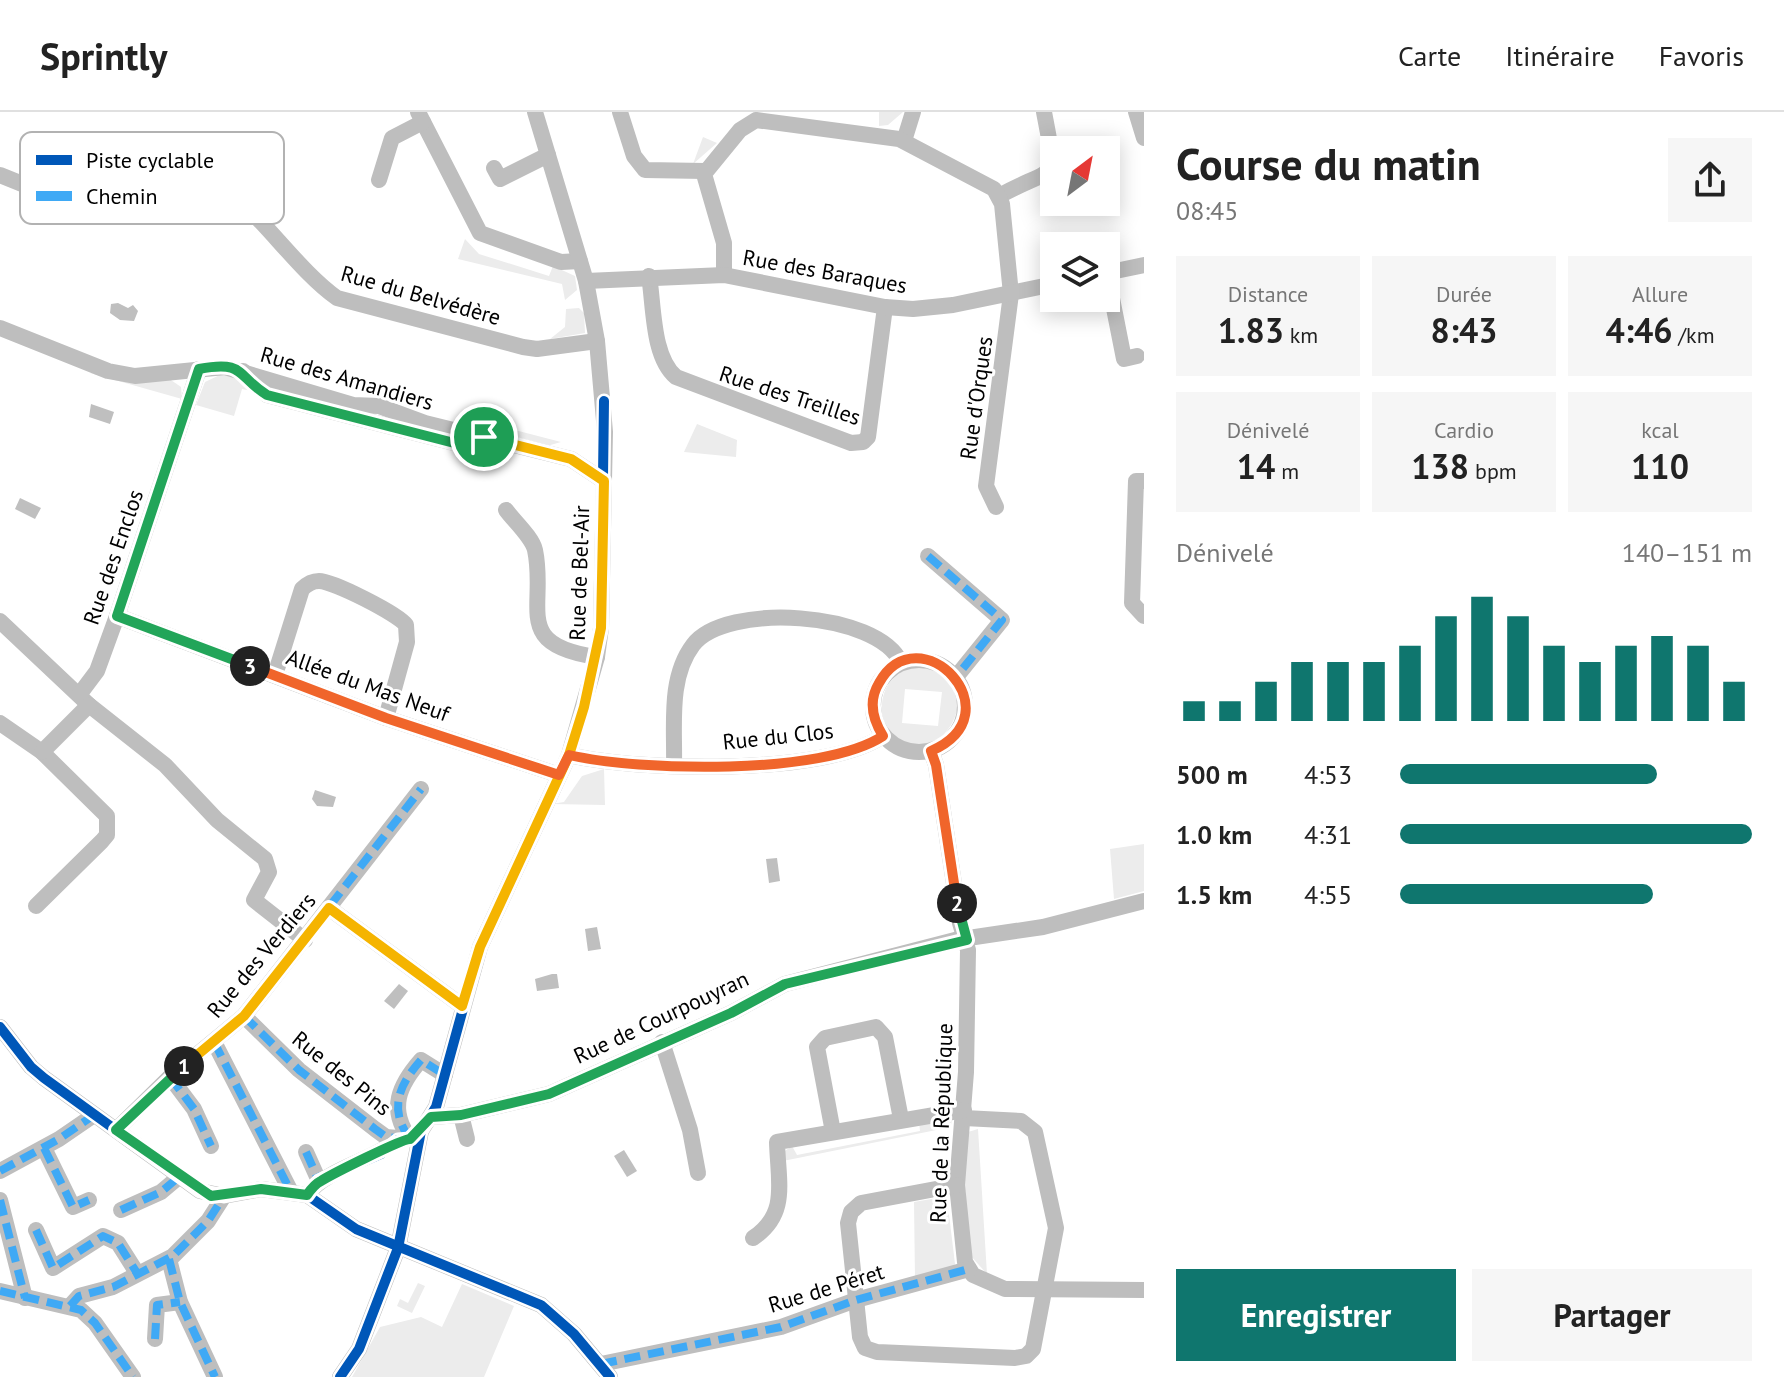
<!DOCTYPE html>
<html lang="fr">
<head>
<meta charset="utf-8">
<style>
	body { margin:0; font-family:"PT Sans",sans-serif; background:#f6f6f6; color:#222; height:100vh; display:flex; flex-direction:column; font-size:30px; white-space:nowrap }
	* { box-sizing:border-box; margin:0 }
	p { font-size:26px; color:#767676 }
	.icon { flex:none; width:44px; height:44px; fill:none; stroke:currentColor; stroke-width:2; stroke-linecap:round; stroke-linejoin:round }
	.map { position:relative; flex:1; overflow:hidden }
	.details { display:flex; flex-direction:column; background:#fff; width:640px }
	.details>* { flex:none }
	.needle { width:52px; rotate:32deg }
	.fabs { position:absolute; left:1040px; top:24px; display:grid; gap:16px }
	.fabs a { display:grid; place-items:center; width:80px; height:80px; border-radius:0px; background:#fff; box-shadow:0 4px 20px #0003; font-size:40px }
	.pin { position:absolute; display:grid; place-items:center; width:68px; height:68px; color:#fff; margin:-34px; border:4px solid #fff; border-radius:50%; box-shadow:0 2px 8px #0007 }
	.km { position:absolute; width:40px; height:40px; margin:-20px; border-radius:50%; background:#222; color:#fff; font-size:22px; line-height:40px; text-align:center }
	.round { display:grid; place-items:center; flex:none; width:84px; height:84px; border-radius:0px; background:#f6f6f6 }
	.overview { display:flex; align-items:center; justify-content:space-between; height:136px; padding:0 32px }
	h1 { font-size:44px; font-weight:700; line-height:60px }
	.metrics { display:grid; grid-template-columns:repeat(3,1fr); gap:12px; height:136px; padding:8px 32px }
	.metrics div { display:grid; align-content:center; border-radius:0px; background:#f6f6f6; text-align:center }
	.metrics b { font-size:34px; font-weight:700 }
	.metrics small { font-size:22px; font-weight:400 }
	.metrics p { font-size:22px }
	.chart { height:224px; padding:16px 32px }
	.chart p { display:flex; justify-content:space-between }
	.chart svg { width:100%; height:144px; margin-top:8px; stroke:#0f766e; stroke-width:6 }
	.primary-button { display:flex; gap:16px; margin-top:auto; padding:16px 32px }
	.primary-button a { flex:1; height:92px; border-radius:0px; background:#0f766e; color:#fff; font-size:32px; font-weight:700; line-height:92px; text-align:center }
	.primary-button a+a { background:#f6f6f6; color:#222 }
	ul { padding:0 32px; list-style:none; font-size:26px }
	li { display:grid; grid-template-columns:128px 96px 1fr; align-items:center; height:60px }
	li i { height:20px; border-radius:10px; background:#0f766e }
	header { display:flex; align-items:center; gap:48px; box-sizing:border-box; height:112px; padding:0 40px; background:#fff; border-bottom:2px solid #e0e0e0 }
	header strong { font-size:38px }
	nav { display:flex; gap:44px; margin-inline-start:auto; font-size:28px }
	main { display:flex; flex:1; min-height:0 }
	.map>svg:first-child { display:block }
	.green { fill:#ececec; fill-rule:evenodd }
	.water { fill:#bfbfbf }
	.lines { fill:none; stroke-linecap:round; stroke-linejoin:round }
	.minor { stroke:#bebebe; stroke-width:16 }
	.quiet { stroke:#3fa9f5; stroke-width:8; stroke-dasharray:16 8; stroke-linecap:butt }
	.cycleway-casing { stroke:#fff; stroke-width:15 }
	.cycleway { stroke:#0057b8; stroke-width:10 }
	.split-1-casing { stroke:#fff; stroke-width:16 }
	.split-2-casing { stroke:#fff; stroke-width:16 }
	.split-3-casing { stroke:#fff; stroke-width:16 }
	.split-4-casing { stroke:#fff; stroke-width:16 }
	.split-1 { stroke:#f5b400; stroke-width:10 }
	.split-2 { stroke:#22a559; stroke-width:10 }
	.split-3 { stroke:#f0652b; stroke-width:10 }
	.split-4 { stroke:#22a559; stroke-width:10 }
	.labels { text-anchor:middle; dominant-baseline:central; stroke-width:6; stroke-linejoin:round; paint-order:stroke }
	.street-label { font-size:22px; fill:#000; stroke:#fff }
	.key { fill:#fff; stroke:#b2b2b2; stroke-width:2 }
	.key-label { font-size:22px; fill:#000 }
</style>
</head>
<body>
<header>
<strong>Sprintly</strong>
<nav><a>Carte</a><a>Itinéraire</a><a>Favoris</a></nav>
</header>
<main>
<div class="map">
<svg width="1144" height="1265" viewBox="0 0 1144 1265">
	<rect width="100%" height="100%" fill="#fff"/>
	<!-- green -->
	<g class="green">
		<polygon points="879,0 903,0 888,13 879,14"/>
		<polygon points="703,25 717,31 693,52"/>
		<polygon points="465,127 479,142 549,164 553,154 575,164 577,178 565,188 562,172 458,147"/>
		<polygon points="579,196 584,201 585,221 550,227 565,215 566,197"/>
		<polygon points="226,260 237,262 252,279 242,277 234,304 196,293 205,270"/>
		<polygon points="90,261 168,266 181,275 182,287"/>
		<polygon points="697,312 737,328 736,345 684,340"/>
		<polygon points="499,314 561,330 547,334 502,322"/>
		<path d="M912,555C1010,557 928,690 882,607C880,581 887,565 912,555ZM905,577L942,580L938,614L902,611Z"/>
		<polygon points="604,657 605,693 552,692 564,690 582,664"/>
		<polygon points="1144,732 1144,779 1114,787 1110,737"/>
		<polygon points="952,1005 951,1015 783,1049 785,1039 792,1034 797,1043 920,1019 919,1010"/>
		<polygon points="978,1017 987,1162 970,1143 964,1064 968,1020"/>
		<polygon points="937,1086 948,1094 955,1152 951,1158 915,1166 914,1090"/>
		<polygon points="418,1171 425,1174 412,1201 397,1194 400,1187 408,1191"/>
		<polygon points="462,1172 514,1194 484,1265 352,1265 380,1215 421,1205 442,1215"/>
	</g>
	<!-- water -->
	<g class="water">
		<polygon points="118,191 128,196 133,193 138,199 134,209 120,208 110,201 111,192"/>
		<polygon points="91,292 114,300 110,312 89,305"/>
		<polygon points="20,386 41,396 35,407 15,397"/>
		<polygon points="315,678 336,685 333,695 317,694 312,687"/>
		<polygon points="777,746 780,769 769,771 766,747"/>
		<polygon points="597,815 601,837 588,839 585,817"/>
		<polygon points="552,862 557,862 559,876 537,879 535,867"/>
		<polygon points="399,872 408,879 394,897 384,889"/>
		<polygon points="624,1038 637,1059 627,1065 614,1044"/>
	</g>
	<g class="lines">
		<!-- minor -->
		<g class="minor">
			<polyline points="418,0 480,121 561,150 580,149"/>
			<polyline points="620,0 634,44 645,58 705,59"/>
			<polyline points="1136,0 1144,26"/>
			<polyline points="904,29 913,0"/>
			<polyline points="494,56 500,67 548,43"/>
			<polyline points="0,63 57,86"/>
			<polyline points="379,68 392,26 423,10"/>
			<path d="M999,84C1057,52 1058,74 1044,0"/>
			<path d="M149,92L182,62L196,59C246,77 290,153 337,186L523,235L537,237L597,229"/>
			<polyline points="1106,161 1144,153"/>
			<polyline points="1107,161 1124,247 1137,244"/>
			<polyline points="724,163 724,131 704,62 740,18 756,8 899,27 994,77 1002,92 1011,182 986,374 996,395"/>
			<path d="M649,164C654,194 652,245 676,265L851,331L863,330L868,325L885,195"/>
			<polyline points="586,169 724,163 885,195 913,197 953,193 1054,172"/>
			<polyline points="0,216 108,259 135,264 225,255 353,293 379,294 425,311 571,347 604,369"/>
			<polyline points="243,259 267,283 466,334 487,324"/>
			<polyline points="1144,369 1136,369 1132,491 1144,504"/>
			<path d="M506,398C514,409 532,425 535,438C547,495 511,533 597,545"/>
			<polyline points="928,444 1002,508 956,565"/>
			<polyline points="117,504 386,606 559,663"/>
			<polyline points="0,509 89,593 165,653 217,708 265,747 269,760 254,788 305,828"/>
			<circle cx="919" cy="594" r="46"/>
			<path d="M275,563L302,477C306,473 312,469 319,469C333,469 398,502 406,513L407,530L386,606"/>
			<polyline points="79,583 97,559 117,504 199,257"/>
			<polyline points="0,611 42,640 107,704 107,723 102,729 36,794"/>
			<polyline points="931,639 936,653 960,811 968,838 966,960 957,1073 965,1150 973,1163 1005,1177 1144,1178"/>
			<polyline points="42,640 89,593"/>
			<path d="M569,643C638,659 824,664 883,624"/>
			<path d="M674,653C675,614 668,566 693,533C725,490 878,499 901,551"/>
			<polyline points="329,796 462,894"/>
			<polyline points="244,904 299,958 375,1017 386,1025 410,1027 421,1019"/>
			<polyline points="0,915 31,955 44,966 200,1079 224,1084 261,1077 307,1083 356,1117 541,1193 574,1222 610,1265"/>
			<polyline points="214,930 290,1078"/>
			<polyline points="662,930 690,1018 698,1061"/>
			<polyline points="170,965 194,997 211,1034"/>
			<polyline points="461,1003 467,1027"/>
			<polyline points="431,1005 461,1003 549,982 731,901 785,872 955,828 1043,815 1144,789"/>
			<polyline points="116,1018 170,965 244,904 421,677"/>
			<polyline points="833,1020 817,935 825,926 876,915 885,925 901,1007"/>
			<path d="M410,1027C388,997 399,973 421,948L445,963"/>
			<polyline points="44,1036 73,1095 89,1088"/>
			<polyline points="306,1040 319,1069"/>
			<polyline points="0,1059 59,1027 94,1003"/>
			<polyline points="957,1073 861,1091 851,1100 848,1111 860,1225 865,1236 877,1240 1015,1246 1026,1244 1033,1237 1056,1116 1035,1020 1021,1009 964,1006"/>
			<path d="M307,1083C324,1058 373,1048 398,1028"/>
			<polyline points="0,1088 25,1186"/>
			<polyline points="121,1098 161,1080 180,1064"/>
			<polyline points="36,1118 53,1156 103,1124 118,1131 137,1161"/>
			<path d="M753,1126C789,1102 778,1070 777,1030L964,998"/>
			<polyline points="169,1147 180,1190 215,1265"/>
			<polyline points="0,1179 81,1198 95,1211 133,1265"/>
			<polyline points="70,1194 79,1184 113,1175 173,1144 208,1109 224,1084"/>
			<polyline points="155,1227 157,1193 180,1190"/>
			<polyline points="601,1252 781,1215 856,1188 969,1157"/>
			<polyline points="340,1265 359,1237 398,1136 421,1019 436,995 480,835 569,643 597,545 601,516 605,320 597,229 586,169 535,0"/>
		</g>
		<!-- quiet -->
		<g class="quiet">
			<polyline points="928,444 1002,508 956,565"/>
			<polyline points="329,796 462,894"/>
			<polyline points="244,904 299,958 375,1017 386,1025 403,1027"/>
			<polyline points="214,930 290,1078"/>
			<polyline points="170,965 194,997 211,1034"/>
			<polyline points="116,1018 170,965 244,904 421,677"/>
			<path d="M410,1027C388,997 399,973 421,948L445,963"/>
			<polyline points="44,1036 73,1095 89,1088"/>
			<polyline points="306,1040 319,1069"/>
			<polyline points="0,1059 59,1027 94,1003"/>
			<polyline points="0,1088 25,1186"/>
			<polyline points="121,1098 161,1080 180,1064"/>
			<polyline points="36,1118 53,1156 103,1124 118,1131 137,1161"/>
			<polyline points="169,1147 180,1190 215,1265"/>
			<polyline points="0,1179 81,1198 95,1211 133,1265"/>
			<polyline points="70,1194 79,1184 113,1175 173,1144 208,1109 224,1084"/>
			<polyline points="155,1227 157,1193 180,1190"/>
			<polyline points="601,1252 781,1215 856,1188 969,1157"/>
		</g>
		<!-- cycleway casing -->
		<g class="cycleway-casing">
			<g id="cycleway">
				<polyline points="117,504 386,606 559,663"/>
				<polyline points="0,915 31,955 44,966 200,1079 224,1084 261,1077 307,1083 356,1117 541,1193 574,1222 610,1265"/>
				<polyline points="307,1083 319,1069 381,1042 398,1028 410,1027 421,1019"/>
				<polyline points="340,1265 359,1237 398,1136 421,1019 436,995 480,835 569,643 584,595 601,516 604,289"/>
			</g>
		</g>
		<!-- cycleway -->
		<use href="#cycleway" class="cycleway"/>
	</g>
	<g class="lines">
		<!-- split-1 casing -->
		<g class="split-1-casing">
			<polyline id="split-1" points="184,954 244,904 329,796 462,894 480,835 569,643 584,595 601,516 604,369 571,347 484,325"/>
		</g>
		<!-- split-2 casing -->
		<g class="split-2-casing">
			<path id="split-2" d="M184,954L116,1018L211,1084L261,1077L307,1083C311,1077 315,1072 321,1069C332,1062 402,1027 410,1027L431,1005L461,1003L549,982L731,901L785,872L967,828L957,791"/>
		</g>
		<!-- split-3 casing -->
		<g class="split-3-casing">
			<path id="split-3" d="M250,554L386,606L559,663L569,643C639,659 822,664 883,624C873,608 868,589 879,571C919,500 1018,601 931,639L936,653L957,791"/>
		</g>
		<!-- split-4 casing -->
		<g class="split-4-casing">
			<path id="split-4" d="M250,554L117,504L199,257C246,248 236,264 267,283L466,334L484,325"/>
		</g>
		<!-- split-1 -->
		<use href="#split-1" class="split-1"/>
		<!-- split-2 -->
		<use href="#split-2" class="split-2"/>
		<!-- split-3 -->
		<use href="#split-3" class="split-3"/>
		<!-- split-4 -->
		<use href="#split-4" class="split-4"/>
	</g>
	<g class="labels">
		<!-- street labels -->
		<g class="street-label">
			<text transform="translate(825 159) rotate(10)">Rue des Baraques</text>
			<text transform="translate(421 183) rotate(16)">Rue du Belvédère</text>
			<text transform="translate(347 266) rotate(16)">Rue des Amandiers</text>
			<text transform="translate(790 283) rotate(18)">Rue des Treilles</text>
			<text transform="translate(976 286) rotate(-82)">Rue d'Orques</text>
			<text transform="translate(113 445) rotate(-71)">Rue des Enclos</text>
			<text transform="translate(579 461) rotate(-88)">Rue de Bel-Air</text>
			<text transform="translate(368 573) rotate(20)">Allée du Mas Neuf</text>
			<text transform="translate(778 624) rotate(-6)">Rue du Clos</text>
			<text transform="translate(261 843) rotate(-50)">Rue des Verdiers</text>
			<text transform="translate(661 905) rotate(-25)">Rue de Courpouyran</text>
			<text transform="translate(342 961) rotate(39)">Rue des Pins</text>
			<text transform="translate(941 1011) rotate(-88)">Rue de la République</text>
			<text transform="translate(826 1176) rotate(-17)">Rue de Péret</text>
		</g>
	</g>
	<!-- legend -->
	<rect x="20" y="20" width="264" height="92" rx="12" class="key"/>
	<rect x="36" y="43" width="36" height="10" fill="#0057b8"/>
	<rect x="36" y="79" width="36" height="10" fill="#3fa9f5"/>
	<g class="key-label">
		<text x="86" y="56">Piste cyclable</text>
		<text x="86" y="92">Chemin</text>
	</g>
</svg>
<div class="fabs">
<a><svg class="needle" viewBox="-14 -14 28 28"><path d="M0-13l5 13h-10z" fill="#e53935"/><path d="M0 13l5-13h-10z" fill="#767676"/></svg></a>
<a><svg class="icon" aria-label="layers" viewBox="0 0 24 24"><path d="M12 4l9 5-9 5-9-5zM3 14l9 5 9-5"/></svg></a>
</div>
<div class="pin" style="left:484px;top:325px;background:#1e9e55"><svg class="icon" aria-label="arrive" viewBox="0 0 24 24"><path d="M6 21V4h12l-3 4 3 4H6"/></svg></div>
<b class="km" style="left:184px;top:954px">1</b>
<b class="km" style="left:957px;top:791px">2</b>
<b class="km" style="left:250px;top:554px">3</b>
</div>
<section class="details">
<div class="overview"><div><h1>Course du matin</h1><p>08:45</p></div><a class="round"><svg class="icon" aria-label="share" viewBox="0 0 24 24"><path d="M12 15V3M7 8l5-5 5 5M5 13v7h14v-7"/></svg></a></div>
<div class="metrics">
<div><p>Distance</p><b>1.83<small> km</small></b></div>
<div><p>Durée</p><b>8:43</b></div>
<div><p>Allure</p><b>4:46<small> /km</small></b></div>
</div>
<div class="metrics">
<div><p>Dénivelé</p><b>14<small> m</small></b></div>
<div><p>Cardio</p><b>138<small> bpm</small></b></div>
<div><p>kcal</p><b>110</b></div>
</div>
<div class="chart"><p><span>Dénivelé</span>140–151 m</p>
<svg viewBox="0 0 160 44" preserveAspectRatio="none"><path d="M5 44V38M15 44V38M25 44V32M35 44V26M45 44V26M55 44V26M65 44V21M75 44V12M85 44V6M95 44V12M105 44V21M115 44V26M125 44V21M135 44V18M145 44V21M155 44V32"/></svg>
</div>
<ul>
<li><b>500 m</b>4:53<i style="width:73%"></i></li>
<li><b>1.0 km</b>4:31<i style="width:100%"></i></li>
<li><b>1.5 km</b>4:55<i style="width:72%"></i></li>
</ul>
<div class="primary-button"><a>Enregistrer</a><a>Partager</a></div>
</section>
</main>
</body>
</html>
